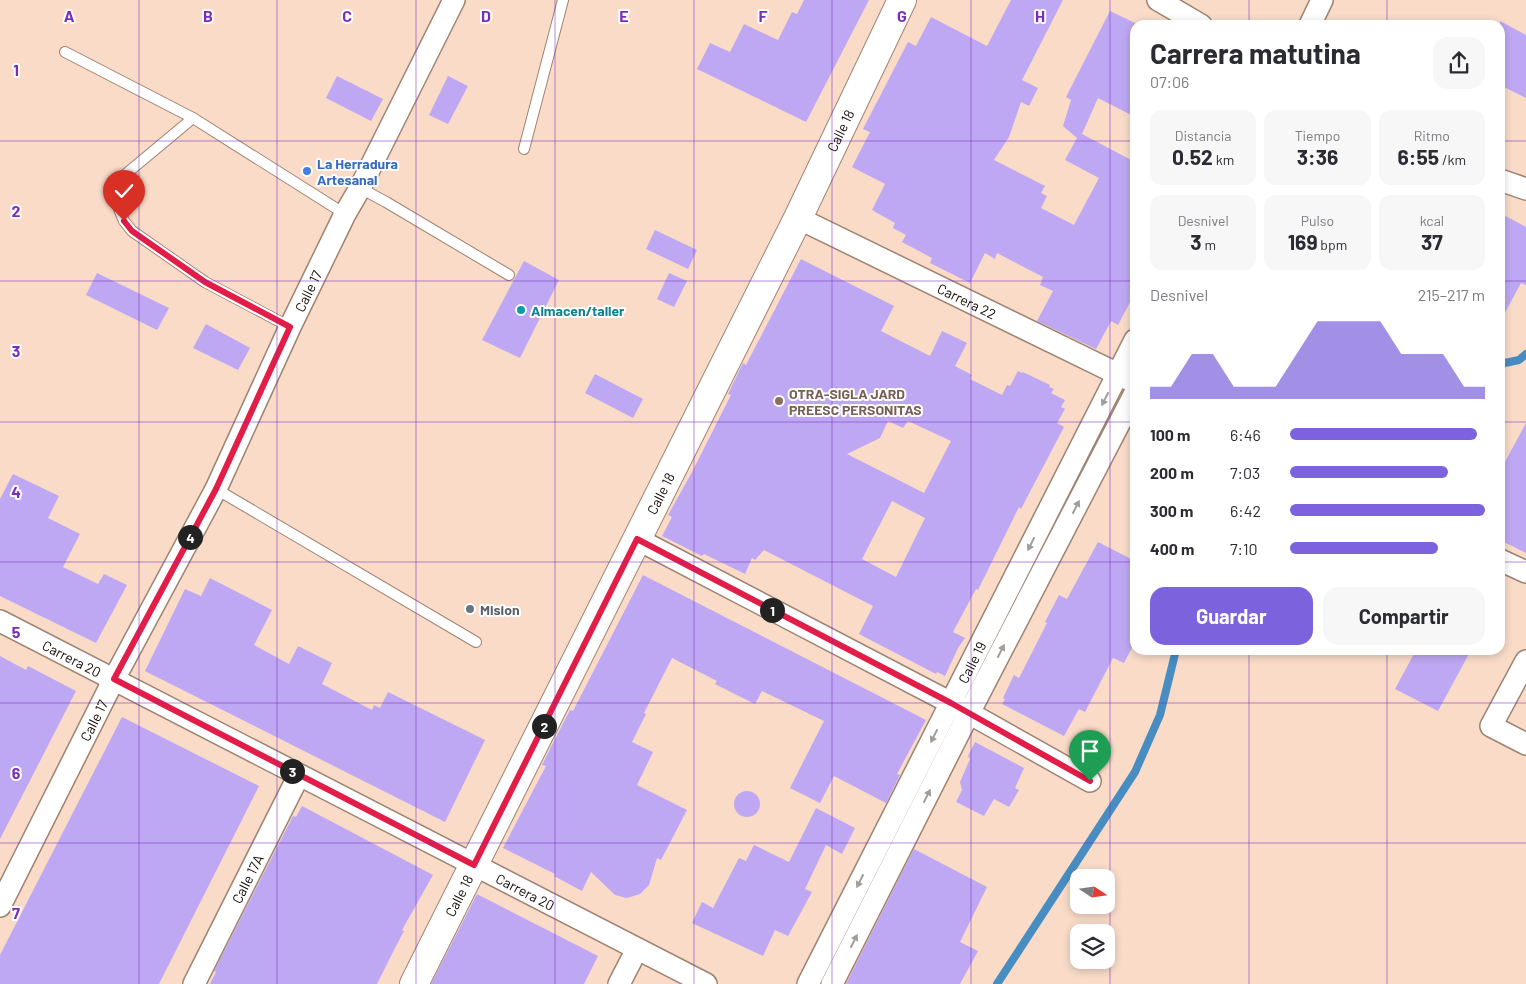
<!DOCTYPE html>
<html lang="es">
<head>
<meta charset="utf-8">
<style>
	body { margin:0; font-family:Barlow,sans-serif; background:#f7f7f7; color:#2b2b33; height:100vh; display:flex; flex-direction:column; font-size:19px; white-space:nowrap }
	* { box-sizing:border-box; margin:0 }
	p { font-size:16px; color:#7c7c81 }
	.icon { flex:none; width:28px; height:28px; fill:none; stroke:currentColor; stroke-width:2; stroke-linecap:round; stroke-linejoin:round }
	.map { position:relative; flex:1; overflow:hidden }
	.panel { position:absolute; left:1130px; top:20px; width:375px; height:635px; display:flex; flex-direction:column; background:#fff; border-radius:15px; box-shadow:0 2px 8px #0003 }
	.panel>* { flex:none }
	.needle { width:32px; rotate:103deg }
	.tools { position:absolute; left:1070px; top:869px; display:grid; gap:10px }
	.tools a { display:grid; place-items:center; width:45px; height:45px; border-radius:10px; background:#fff; box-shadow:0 2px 8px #0003; font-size:25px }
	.pin { position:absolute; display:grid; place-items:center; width:42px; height:42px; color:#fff; margin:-51px -21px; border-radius:50% 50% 50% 0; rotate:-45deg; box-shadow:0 0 5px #0007 }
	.pin .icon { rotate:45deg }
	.km { position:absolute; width:25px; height:25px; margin:-12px; border-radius:50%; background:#222; color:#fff; font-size:14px; line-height:25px; text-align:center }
	.round { display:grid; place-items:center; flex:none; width:52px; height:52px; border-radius:15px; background:#f7f7f7 }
	.headline { display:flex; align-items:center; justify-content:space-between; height:85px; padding:0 20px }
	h1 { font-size:28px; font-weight:700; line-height:38px }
	.stats { display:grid; grid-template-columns:repeat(3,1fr); gap:8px; height:85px; padding:5px 20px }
	.stats div { display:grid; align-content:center; border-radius:12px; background:#f7f7f7; text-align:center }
	.stats b { font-size:21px; font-weight:700 }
	.stats small { font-size:14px; font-weight:400 }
	.stats p { font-size:14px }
	.chart { height:140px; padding:10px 20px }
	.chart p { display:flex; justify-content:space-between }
	.chart svg { width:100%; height:90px; margin-top:5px; fill:#7c62dd; opacity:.7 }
	.cta { display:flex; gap:10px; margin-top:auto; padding:10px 20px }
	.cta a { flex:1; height:58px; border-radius:15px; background:#7c62dd; color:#fff; font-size:20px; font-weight:700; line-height:58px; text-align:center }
	.cta a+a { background:#f7f7f7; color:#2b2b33 }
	ul { padding:0 20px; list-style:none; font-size:16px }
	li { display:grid; grid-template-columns:80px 60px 1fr; align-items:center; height:38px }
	li i { height:12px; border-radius:6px; background:#7c62dd }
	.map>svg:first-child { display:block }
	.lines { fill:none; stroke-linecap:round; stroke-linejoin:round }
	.stream { stroke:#488dc2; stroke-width:8 }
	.building { fill:#bea8f3; fill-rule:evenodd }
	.lane-casing { stroke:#9e8372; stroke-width:12 }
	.street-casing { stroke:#9e8372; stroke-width:24 }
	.secondary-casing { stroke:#9e8372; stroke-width:30 }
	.lane { stroke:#fff; stroke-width:10 }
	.street { stroke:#fff; stroke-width:21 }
	.secondary { stroke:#fff; stroke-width:28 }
	.oneway { fill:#a19d9b }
	.route-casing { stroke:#fff; stroke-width:10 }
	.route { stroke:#e11d48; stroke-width:6 }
	.grid { fill:none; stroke:#7b2cbf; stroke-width:1; stroke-opacity:0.55 }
	.shop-dot { fill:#3f7fe0; stroke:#fff; stroke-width:2 }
	.culture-dot { fill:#0f9aa8; stroke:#fff; stroke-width:2 }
	.education-dot { fill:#8d6e63; stroke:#fff; stroke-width:2 }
	.worship-dot { fill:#6b7280; stroke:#fff; stroke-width:2 }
	.labels { text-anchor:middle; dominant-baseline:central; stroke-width:4; stroke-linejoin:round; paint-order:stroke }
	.street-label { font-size:14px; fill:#130904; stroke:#fff }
	.shop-label { font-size:14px; font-weight:bold; fill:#366cbe; stroke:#fff; text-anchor:start }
	.culture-label { font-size:14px; font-weight:bold; fill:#0d838f; stroke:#fff; text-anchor:start }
	.education-label { font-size:14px; font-weight:bold; fill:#785e54; stroke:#fff; text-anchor:start }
	.worship-label { font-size:14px; font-weight:bold; fill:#5b616d; stroke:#fff; text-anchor:start }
	.grid-label { font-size:16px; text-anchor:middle; font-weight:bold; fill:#7b2cbf; stroke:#fff; stroke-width:4; stroke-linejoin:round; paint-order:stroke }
</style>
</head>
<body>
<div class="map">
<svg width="1526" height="984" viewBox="0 0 1526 984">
	<rect width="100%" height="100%" fill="#f9dbc8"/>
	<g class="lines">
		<!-- stream -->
		<g class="stream">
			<polyline points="1500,364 1519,360 1526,354"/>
			<polyline points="997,984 1135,772 1160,715 1176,650"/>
		</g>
	</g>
	<!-- building -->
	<g class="building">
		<polygon points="804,0 869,0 806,122 697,69 710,43 730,52 744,24 778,40 792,12 797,14"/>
		<polygon points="1011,0 1063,0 1022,80 1038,88 1029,106 1021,102 1009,137 994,160 1045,186 1041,193 1047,196 1041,208 1074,225 1099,178 1065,160 1077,138 1063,126 1071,100 1066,97 1110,11 1135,23 1135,117 1098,98 1082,134 1135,162 1135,293 1118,325 1111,321 1096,349 1037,321 1053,291 1040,285 1043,277 997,253 995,259 985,253 970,283 930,263 932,258 902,242 906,235 893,228 895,223 872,210 885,184 852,167 870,132 863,129 908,42 916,46 931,17 987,46"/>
		<polygon points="1500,21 1526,35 1526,98 1500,85"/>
		<polygon points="337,76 383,99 371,121 326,98"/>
		<polygon points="448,76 468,86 448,124 429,115"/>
		<polygon points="1500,213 1526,227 1526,285 1521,283 1500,322"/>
		<polygon points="655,230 697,250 688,269 646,249"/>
		<path d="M801,259L894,306L881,331L930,356L942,331L967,343L955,366L972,375L970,379L1002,395L1007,385L1010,386L1018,371L1022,373L1023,372L1050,385L1049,387L1054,389L1051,393L1065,400L1061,407L1065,409L1057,423L1064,427L1021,509L1019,507L978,590L976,589L953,632L965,638L958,648L945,676L937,672L936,674L859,634L873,606L764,550L755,560L752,558L745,574L704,554L702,556L662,536L672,517L668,515L691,474L731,395L728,394L743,363L746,365ZM888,421L903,428L908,421L951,441L924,493L847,454L880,438ZM892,501L925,518L896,577L862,559Z"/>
		<polygon points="524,261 559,280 520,358 482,340"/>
		<polygon points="97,273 169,308 157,330 86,295"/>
		<polygon points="669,273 687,281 674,307 657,299"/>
		<polygon points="206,324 250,348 238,370 193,348"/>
		<polygon points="595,374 643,399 633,418 585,393"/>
		<polygon points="1526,423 1526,553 1500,540 1500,471"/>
		<polygon points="13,474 59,496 48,518 80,534 63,567 98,584 104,574 127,585 96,643 0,596 0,499"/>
		<polygon points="1098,542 1135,561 1135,642 1124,663 1113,658 1085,712 1079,709 1064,736 1002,704 1005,699 1003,698 1014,675 1019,678 1047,623 1045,622 1059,595 1067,599"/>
		<polygon points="643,575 926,720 897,774 900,775 886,803 834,776 820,803 790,788 824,721 762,691 755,704 715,684 717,681 672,658 644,713 646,714 632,742 653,752 637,785 687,810 661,860 657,858 649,885 640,894 627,898 615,895 591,872 582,891 554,876 555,874 503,848 546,766 542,765 554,741 570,710 573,711"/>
		<polygon points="210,578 272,610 254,645 289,664 298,646 332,663 322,684 372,710 374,705 380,708 388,692 485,740 445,822 145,671 185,589 201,596"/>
		<polygon points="1416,650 1471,650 1438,711 1395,689"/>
		<polygon points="0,656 26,670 28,666 76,691 0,839"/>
		<polygon points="122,717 259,786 159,984 0,984 0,955"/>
		<polygon points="975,742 1024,768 1015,788 1019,790 1009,807 994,799 984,816 956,802 962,790 960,782 970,759 968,756"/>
		<circle cx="747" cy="804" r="13"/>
		<polygon points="302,806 433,875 402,930 404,931 394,950 377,984 210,984 216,972 214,971 293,816 296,817"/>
		<polygon points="816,808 855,828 842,854 826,845 805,889 812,892 788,936 775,930 763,956 692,923 702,902 713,908 739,858 746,861 754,845 789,862"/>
		<polygon points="914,849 987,887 960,942 978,951 960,984 846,984"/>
		<polygon points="477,894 598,956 584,984 431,984"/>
	</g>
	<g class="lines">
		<!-- lane casing -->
		<g class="lane-casing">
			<g id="lane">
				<polyline points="65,52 193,118 345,214"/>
				<polyline points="193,118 121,178 115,199 124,221 132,231 205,282 290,327"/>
				<polyline points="524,149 563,0"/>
				<polyline points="360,188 386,202 509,275"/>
				<polyline points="216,489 476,642"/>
			</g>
		</g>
		<!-- street casing -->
		<g class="street-casing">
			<g id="street">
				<polyline points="1158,0 1201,25"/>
				<polyline points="1310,25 1322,0"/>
				<polyline points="1500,180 1526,189"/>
				<path id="s1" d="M798,218L1130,380"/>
				<polyline points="637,539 951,703 1090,781"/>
				<polyline points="1500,560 1526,572"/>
				<path id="s2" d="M0,621L706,984"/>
				<polyline points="1526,661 1491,726 1526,744"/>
				<path id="s3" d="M0,906L114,679L216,489L290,327L345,214L360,188L454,0"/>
				<path id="s4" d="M194,984L299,775"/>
				<polyline points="619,984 637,949"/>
				<path id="s5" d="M808,984L1135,340"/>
				<polyline points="832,984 969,713 1135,393"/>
			</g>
		</g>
		<!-- secondary casing -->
		<g class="secondary-casing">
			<g id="secondary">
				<path id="s6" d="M414,984L798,218L902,0"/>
			</g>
		</g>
		<!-- lane -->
		<use href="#lane" class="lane"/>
		<!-- street -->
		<use href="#street" class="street"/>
		<!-- secondary -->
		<use href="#secondary" class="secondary"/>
	</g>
	<!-- one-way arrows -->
	<defs><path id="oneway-solid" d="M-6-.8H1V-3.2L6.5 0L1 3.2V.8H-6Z" transform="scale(1.25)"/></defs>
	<g class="oneway">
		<use href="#oneway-solid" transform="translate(1105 399) rotate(117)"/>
		<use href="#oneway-solid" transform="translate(1076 507) rotate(-63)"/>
		<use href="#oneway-solid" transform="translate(1031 544) rotate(117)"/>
		<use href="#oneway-solid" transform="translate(1001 651) rotate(-63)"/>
		<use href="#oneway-solid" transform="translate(934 736) rotate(117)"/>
		<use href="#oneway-solid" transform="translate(927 796) rotate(-63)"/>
		<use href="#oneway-solid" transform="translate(860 881) rotate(117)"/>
		<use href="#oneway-solid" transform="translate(854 941) rotate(-63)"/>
	</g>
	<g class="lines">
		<!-- route casing -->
		<g class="route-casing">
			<polyline id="route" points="124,221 132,231 205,282 290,327 216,489 114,679 474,865 637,539 951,703 1090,781"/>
		</g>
		<!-- route -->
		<use href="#route" class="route"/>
	</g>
	<!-- grid -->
	<path class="grid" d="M139,0V984M277,0V984M416,0V984M555,0V984M694,0V984M832,0V984M971,0V984M1110,0V984M1249,0V25M1387,0V25M0,141H1135M1500,141H1526M0,281H1135M1500,281H1526M0,422H1135M1500,422H1526M0,562H1135M1500,562H1526M1249,650V984M1387,650V984M0,703H1526M0,843H1526"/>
	<!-- markers -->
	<circle class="shop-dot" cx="307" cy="171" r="5"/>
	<circle class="culture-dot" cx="521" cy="310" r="5"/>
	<circle class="education-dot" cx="779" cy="401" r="5"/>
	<circle class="worship-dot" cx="470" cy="609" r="5"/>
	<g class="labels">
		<!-- street labels -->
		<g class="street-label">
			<text stroke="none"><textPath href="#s6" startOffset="954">Calle 18</textPath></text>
			<text stroke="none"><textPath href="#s3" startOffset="688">Calle 17</textPath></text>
			<text stroke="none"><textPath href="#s1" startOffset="188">Carrera 22</textPath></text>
			<text stroke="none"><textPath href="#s6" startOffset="549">Calle 18</textPath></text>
			<text stroke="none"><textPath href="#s2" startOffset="81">Carrera 20</textPath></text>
			<text stroke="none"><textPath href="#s5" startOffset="361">Calle 19</textPath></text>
			<text stroke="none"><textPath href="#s3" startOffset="208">Calle 17</textPath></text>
			<text stroke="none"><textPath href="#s4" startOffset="118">Calle 17A</textPath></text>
			<text stroke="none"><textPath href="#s2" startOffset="591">Carrera 20</textPath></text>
			<text stroke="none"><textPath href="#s6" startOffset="99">Calle 18</textPath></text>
		</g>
		<!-- shop labels -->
		<g class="shop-label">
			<text x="317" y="163">La Herradura<tspan x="317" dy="16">Artesanal</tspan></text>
		</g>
		<!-- culture labels -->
		<g class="culture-label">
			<text x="531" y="310">Almacen/taller</text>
		</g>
		<!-- education labels -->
		<g class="education-label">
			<text x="789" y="393">OTRA-SIGLA JARD<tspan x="789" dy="16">PREESC PERSONITAS</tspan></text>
		</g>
		<!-- worship labels -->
		<g class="worship-label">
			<text x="480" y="609">Mision</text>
		</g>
	</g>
	<g class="grid-label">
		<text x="69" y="22">A</text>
		<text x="208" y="22">B</text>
		<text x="347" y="22">C</text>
		<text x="486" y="22">D</text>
		<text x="624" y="22">E</text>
		<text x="763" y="22">F</text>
		<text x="902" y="22">G</text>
		<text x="1040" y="22">H</text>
		<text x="16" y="76">1</text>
		<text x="16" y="217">2</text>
		<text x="16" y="357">3</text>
		<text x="16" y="498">4</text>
		<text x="16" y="638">5</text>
		<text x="16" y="779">6</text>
		<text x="16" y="919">7</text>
	</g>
</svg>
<div class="tools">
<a><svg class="needle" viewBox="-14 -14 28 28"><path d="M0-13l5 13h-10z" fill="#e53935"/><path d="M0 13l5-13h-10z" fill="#7c7c81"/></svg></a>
<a><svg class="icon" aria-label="layers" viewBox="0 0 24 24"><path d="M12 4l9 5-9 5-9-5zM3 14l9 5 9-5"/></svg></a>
</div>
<div class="pin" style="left:1090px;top:781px;background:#1e9e55"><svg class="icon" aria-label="arrive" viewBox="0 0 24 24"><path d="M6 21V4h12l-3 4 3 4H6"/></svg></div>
<div class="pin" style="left:124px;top:221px;background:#d93025"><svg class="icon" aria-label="check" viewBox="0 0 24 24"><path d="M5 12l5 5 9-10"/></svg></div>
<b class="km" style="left:772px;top:610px">1</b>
<b class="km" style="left:544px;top:726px">2</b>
<b class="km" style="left:292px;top:771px">3</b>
<b class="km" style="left:190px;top:537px">4</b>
<section class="panel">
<div class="headline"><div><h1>Carrera matutina</h1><p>07:06</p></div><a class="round"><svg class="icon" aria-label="share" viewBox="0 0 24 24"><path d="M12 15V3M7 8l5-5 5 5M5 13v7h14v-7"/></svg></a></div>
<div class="stats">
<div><p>Distancia</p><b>0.52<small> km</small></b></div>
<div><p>Tiempo</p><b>3:36</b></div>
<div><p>Ritmo</p><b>6:55<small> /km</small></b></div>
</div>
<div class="stats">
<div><p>Desnivel</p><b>3<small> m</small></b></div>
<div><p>Pulso</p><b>169<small> bpm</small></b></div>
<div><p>kcal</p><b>37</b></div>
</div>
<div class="chart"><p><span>Desnivel</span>215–217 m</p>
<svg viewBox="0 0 160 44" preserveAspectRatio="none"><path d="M0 44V38L10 38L20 22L30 22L40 38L50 38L60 38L70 22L80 6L90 6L100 6L110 6L120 22L130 22L140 22L150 38L160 38V44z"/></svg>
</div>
<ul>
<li><b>100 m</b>6:46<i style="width:96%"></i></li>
<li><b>200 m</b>7:03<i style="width:81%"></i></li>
<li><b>300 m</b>6:42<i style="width:100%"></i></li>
<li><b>400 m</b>7:10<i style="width:76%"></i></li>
</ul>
<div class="cta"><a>Guardar</a><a>Compartir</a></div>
</section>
</div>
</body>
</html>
